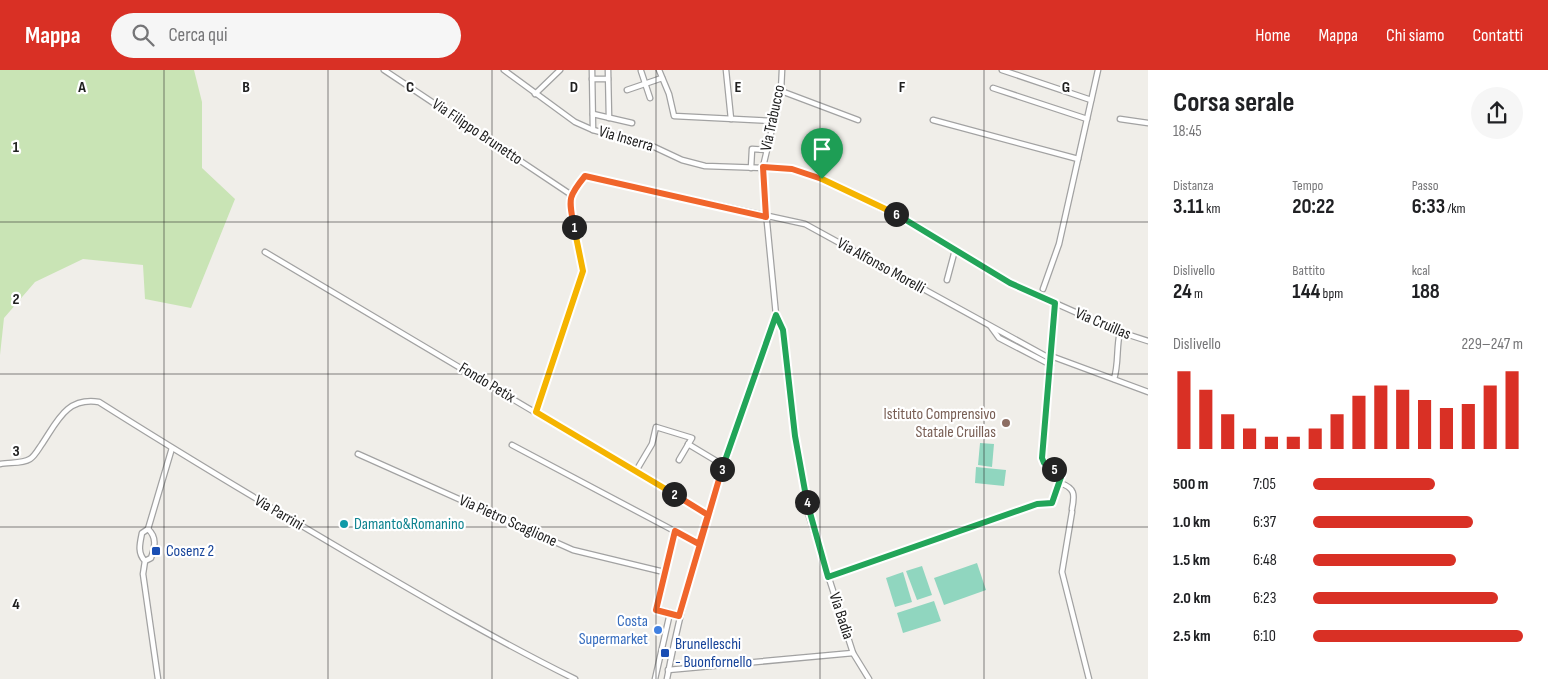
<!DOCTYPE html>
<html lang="it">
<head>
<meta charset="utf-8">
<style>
	body { margin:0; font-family:"Sofia Sans Condensed",sans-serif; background:#f6f6f6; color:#202124; height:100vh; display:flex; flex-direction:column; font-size:19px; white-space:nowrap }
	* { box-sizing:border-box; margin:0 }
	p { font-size:16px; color:#757577 }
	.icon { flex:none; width:28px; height:28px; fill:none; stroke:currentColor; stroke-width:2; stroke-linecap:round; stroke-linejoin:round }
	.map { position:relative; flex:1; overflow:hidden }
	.sheet { display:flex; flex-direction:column; background:#fff; width:400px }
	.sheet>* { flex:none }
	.pin { position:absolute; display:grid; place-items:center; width:42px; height:42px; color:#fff; margin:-51px -21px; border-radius:50% 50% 50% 0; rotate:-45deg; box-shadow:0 0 5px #0007 }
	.pin .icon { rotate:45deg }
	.km { position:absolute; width:25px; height:25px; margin:-12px; border-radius:50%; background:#222; color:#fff; font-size:14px; line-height:25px; text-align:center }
	.round { display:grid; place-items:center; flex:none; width:52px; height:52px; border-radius:26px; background:#f6f6f6 }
	.headline { display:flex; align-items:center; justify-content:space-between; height:85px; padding:0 25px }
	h1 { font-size:28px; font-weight:700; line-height:38px }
	.metrics { display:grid; grid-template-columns:repeat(3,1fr); gap:8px; height:85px; padding:5px 25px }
	.metrics div { display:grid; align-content:center }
	.metrics b { font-size:21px; font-weight:700 }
	.metrics small { font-size:14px; font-weight:400 }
	.metrics p { font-size:14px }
	.chart { height:140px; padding:10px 25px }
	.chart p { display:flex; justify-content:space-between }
	.chart svg { width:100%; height:90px; margin-top:5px; stroke:#d93025; stroke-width:6 }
	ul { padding:0 25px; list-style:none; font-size:16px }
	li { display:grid; grid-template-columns:80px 60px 1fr; align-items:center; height:38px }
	li i { height:12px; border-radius:6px; background:#d93025 }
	header { display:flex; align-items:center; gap:30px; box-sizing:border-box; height:70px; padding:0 25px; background:#d93025; color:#fff }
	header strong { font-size:24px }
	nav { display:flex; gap:28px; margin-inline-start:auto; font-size:18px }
	.search { width:350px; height:45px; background:#f6f6f6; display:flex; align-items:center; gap:12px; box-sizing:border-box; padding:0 18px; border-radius:28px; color:#757577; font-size:19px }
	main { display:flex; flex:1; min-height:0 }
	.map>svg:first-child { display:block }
	.grass { fill:#c9e4b5 }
	.pitch { fill:#90d6bf }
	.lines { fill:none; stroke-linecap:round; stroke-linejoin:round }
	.street-casing { stroke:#a2a2a2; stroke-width:7 }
	.street { stroke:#fff; stroke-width:4.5 }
	.split-1-casing { stroke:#fff; stroke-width:10 }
	.split-2-casing { stroke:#fff; stroke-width:10 }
	.split-3-casing { stroke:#fff; stroke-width:10 }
	.split-4-casing { stroke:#fff; stroke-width:10 }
	.split-5-casing { stroke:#fff; stroke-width:10 }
	.split-6-casing { stroke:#fff; stroke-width:10 }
	.split-7-casing { stroke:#fff; stroke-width:10 }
	.split-1 { stroke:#f0652b; stroke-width:6 }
	.split-2 { stroke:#f5b400; stroke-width:6 }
	.split-3 { stroke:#f0652b; stroke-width:6 }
	.split-4 { stroke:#22a559; stroke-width:6 }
	.split-5 { stroke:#22a559; stroke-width:6 }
	.split-6 { stroke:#22a559; stroke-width:6 }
	.split-7 { stroke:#f5b400; stroke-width:6 }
	.grid { fill:none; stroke:#212121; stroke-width:1; stroke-opacity:0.55 }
	.education-dot { fill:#8d6e63; stroke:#fff; stroke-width:2 }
	.culture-dot { fill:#0f9aa8; stroke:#fff; stroke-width:2 }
	.transit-dot { fill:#1a4fb4; stroke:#fff; stroke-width:2 }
	.shop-dot { fill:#3f7fe0; stroke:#fff; stroke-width:2 }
	.labels { text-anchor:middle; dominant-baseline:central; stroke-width:4.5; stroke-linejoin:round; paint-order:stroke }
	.street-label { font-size:16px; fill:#212121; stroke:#fff }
	.education-label { font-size:16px; fill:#785e54; stroke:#fff; text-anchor:end }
	.culture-label { font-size:16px; fill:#0d838f; stroke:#fff; text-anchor:start }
	.transit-label { font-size:16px; fill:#164399; stroke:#fff; text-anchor:start }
	.shop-label { font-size:16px; fill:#366cbe; stroke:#fff; text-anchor:end }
	.grid-label { font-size:16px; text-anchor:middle; font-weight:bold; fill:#212121; stroke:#fff; stroke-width:4.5; stroke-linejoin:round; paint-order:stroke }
</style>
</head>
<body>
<header>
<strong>Mappa</strong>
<div class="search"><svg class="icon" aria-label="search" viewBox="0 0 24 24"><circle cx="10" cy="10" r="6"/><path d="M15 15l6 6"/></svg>Cerca qui</div>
<nav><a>Home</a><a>Mappa</a><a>Chi siamo</a><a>Contatti</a></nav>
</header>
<main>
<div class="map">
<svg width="1148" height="609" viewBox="0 0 1148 609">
	<rect width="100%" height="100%" fill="#f0eee9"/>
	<!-- grass -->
	<polygon class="grass" points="0,0 194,0 202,32 202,98 235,129 191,238 145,229 143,195 83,189 35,212 4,248 0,285"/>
	<!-- pitch -->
	<g class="pitch">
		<polygon points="980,373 994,374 992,397 978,395"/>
		<polygon points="976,397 1006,400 1004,416 975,413"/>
		<polygon points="977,493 986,520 944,535 934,508"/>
		<polygon points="922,496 932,525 917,530 906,501"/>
		<polygon points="903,502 912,532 895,537 886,508"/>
		<polygon points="934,531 941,551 903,563 897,543"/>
	</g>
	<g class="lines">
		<!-- street casing -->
		<g class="street-casing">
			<g id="street">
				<polyline points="384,0 570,124"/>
				<polyline points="504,0 575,52 593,60 650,75 682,90 705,96 792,99 823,109 919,157 1010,213 1120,262 1148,271"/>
				<polyline points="592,0 593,60"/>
				<polyline points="608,0 609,48"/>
				<polyline points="659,0 669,24 674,46 773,51"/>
				<polyline points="726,0 731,49"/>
				<polyline points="782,0 781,21 762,101 776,245 783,260 795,366 809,446 853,583 869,609"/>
				<polyline points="1002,0 1091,30"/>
				<polyline points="641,1 650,28"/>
				<polyline points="592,9 608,9"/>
				<polyline points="993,18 1087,49"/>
				<polyline points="627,20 662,8"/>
				<polyline points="781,21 858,50"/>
				<polyline points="535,24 560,0"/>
				<polyline points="593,44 632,53"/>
				<polyline points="1120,49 1148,53"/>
				<polyline points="933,50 1078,89"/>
				<polyline points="751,98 752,79 766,80"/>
				<polyline points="570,124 585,106 805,154 1051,289"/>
				<polyline points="265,182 708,445"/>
				<polyline points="947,210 955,180"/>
				<polyline points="1043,219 1059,174 1098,0"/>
				<polyline points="991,257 999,268 1051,295"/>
				<polyline points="1051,286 1055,233"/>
				<path d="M1051,289L1043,388L1044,393L1062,404L1060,413C1075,418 1075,424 1072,439"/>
				<polyline points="1051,289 1051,286 1148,322"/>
				<path d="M1114,309C1119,293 1116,278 1120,262"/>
				<polyline points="536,342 583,201 570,135 570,124"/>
				<polyline points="688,374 723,395"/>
				<polyline points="512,375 699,474"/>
				<polyline points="358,384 573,480 664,502"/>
				<path d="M0,394C10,392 22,394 30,389C35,386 39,378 42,374C58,350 67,327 99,332C181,384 263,433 346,482C421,526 496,570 575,609"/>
				<polyline points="636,401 652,374 656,357 692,368 679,390"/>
				<polyline points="1072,442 1062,502 1089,609"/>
				<polyline points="675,461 656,539 679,545"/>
				<path d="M145,491L151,488C155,477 157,467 148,459"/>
				<polyline points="829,507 1037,434 1052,433 1060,413"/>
				<polyline points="668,600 853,583"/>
				<path d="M158,609L143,504L145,491C137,483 140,473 142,463L148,459L172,378"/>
				<polyline points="655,609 670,543"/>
				<path d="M667,609C690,484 735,365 776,245"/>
			</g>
		</g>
		<!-- street -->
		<use href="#street" class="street"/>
	</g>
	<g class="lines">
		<!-- split-1 casing -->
		<g class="split-1-casing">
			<path id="split-1" d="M574,157C569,129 567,128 585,106L766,147L763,97L792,99L822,109"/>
		</g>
		<!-- split-2 casing -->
		<g class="split-2-casing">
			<polyline id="split-2" points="574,157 583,201 536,342 674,424"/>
		</g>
		<!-- split-3 casing -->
		<g class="split-3-casing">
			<polyline id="split-3" points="674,424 708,445 699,474 675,461 656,540 679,546 722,399"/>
		</g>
		<!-- split-4 casing -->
		<g class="split-4-casing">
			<polyline id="split-4" points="722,399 776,245 783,260 795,366 807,432"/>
		</g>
		<!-- split-5 casing -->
		<g class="split-5-casing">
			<polyline id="split-5" points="807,432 828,507 1037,434 1052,433 1062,404 1054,399"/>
		</g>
		<!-- split-6 casing -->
		<g class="split-6-casing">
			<polyline id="split-6" points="896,144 1010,213 1055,233 1042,388 1044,393 1054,399"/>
		</g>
		<!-- split-7 casing -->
		<g class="split-7-casing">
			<polyline id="split-7" points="822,109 896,144"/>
		</g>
		<!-- split-1 -->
		<use href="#split-1" class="split-1"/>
		<!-- split-2 -->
		<use href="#split-2" class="split-2"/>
		<!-- split-3 -->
		<use href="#split-3" class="split-3"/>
		<!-- split-4 -->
		<use href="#split-4" class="split-4"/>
		<!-- split-5 -->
		<use href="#split-5" class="split-5"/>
		<!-- split-6 -->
		<use href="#split-6" class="split-6"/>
		<!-- split-7 -->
		<use href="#split-7" class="split-7"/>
	</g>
	<!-- grid -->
	<path class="grid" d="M164,0V609M328,0V609M492,0V609M656,0V609M820,0V609M984,0V609M0,152H1148M0,304H1148M0,457H1148"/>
	<!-- markers -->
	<circle class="education-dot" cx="1006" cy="353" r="5"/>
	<circle class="culture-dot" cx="344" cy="454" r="5"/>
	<g class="transit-dot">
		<rect x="151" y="476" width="10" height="10" rx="2.5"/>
		<rect x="660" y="578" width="10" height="10" rx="2.5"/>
	</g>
	<circle class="shop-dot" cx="658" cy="560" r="5"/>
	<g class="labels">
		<!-- street labels -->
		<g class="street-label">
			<text transform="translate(773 48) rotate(-78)">Via Trabucco</text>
			<text transform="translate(477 62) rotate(34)">Via Filippo Brunetto</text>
			<text transform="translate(626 69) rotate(16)">Via Inserra</text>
			<text transform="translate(881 196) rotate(29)">Via Alfonso Morelli</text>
			<text transform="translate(1103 254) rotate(23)">Via Cruillas</text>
			<text transform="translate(487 313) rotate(31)">Fondo Petix</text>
			<text transform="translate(279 443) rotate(30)">Via Parrini</text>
			<text transform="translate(508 451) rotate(24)">Via Pietro Scaglione</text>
			<text transform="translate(841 546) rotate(72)">Via Badia</text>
		</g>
		<!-- education labels -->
		<g class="education-label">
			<text x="996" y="344">Istituto Comprensivo<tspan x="996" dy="18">Statale Cruillas</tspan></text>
		</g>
		<!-- culture labels -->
		<g class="culture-label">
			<text x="354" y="454">Damanto&amp;Romanino</text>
		</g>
		<!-- transit labels -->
		<g class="transit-label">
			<text x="166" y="481">Cosenz 2</text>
			<text x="675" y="574">Brunelleschi<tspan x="675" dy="18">- Buonfornello</tspan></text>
		</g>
		<!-- shop labels -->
		<g class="shop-label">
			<text x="648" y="551">Costa<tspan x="648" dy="18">Supermarket</tspan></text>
		</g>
	</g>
	<g class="grid-label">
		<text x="82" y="22">A</text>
		<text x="246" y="22">B</text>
		<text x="410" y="22">C</text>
		<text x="574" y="22">D</text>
		<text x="738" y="22">E</text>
		<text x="902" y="22">F</text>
		<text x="1066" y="22">G</text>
		<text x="16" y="82">1</text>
		<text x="16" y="234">2</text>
		<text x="16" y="386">3</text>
		<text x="16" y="539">4</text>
	</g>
</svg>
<div class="pin" style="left:822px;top:109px;background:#1e9e55"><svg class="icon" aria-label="arrive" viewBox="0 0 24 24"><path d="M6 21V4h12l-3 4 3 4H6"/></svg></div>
<b class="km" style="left:574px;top:157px">1</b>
<b class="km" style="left:674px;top:424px">2</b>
<b class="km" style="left:722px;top:399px">3</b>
<b class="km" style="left:807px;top:432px">4</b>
<b class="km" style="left:1054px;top:399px">5</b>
<b class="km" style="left:896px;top:144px">6</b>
</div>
<section class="sheet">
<div class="headline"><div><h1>Corsa serale</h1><p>18:45</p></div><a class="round"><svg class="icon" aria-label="share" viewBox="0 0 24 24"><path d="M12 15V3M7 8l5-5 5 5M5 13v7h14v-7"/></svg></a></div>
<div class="metrics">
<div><p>Distanza</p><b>3.11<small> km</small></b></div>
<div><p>Tempo</p><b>20:22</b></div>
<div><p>Passo</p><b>6:33<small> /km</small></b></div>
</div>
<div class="metrics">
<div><p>Dislivello</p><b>24<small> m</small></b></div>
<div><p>Battito</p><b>144<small> bpm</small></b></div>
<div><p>kcal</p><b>188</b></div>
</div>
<div class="chart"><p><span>Dislivello</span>229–247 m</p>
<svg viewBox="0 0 160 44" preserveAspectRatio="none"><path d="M5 44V6M15 44V15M25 44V27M35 44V34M45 44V38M55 44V38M65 44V34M75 44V27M85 44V18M95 44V13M105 44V15M115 44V20M125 44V24M135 44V22M145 44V13M155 44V6"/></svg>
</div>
<ul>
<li><b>500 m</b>7:05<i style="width:58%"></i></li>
<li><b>1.0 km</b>6:37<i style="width:76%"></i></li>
<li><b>1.5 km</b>6:48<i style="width:68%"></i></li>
<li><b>2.0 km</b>6:23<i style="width:88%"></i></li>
<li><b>2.5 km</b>6:10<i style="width:100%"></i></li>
</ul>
</section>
</main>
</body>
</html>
